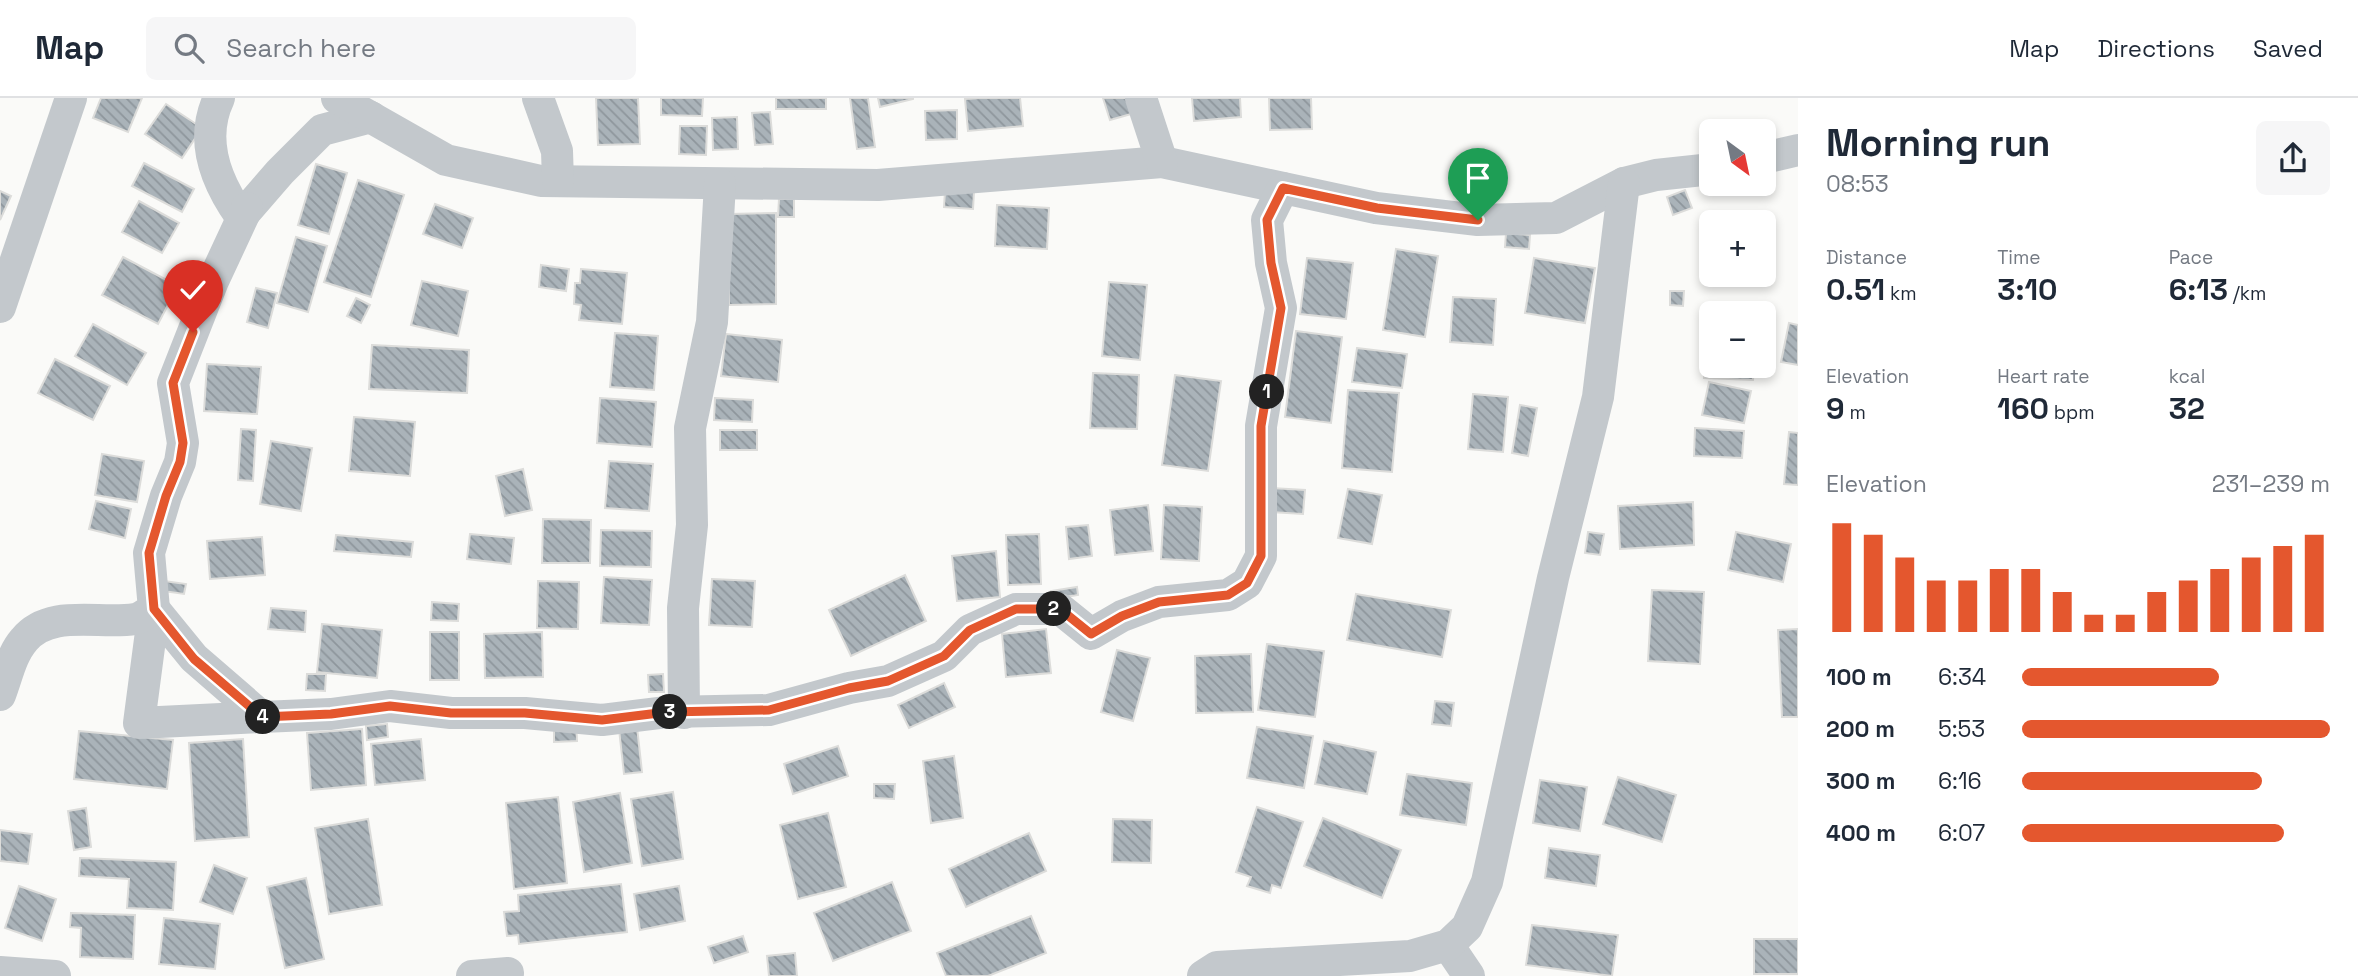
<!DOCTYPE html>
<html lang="en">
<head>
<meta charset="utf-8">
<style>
	body { margin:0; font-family:"Space Grotesk",sans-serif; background:#f6f6f7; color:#1f2937; height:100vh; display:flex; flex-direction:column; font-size:26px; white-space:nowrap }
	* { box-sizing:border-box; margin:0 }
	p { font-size:23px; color:#747a83 }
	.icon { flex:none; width:38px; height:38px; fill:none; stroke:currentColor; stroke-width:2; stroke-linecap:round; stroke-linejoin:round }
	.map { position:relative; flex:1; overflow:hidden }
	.sheet { display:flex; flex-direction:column; background:#fff; width:560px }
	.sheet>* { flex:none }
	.needle { width:46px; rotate:147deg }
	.fabs { position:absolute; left:1699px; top:21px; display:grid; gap:14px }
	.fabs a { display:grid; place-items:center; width:77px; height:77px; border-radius:10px; background:#fff; box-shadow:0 4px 10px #0003; font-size:35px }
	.pin { position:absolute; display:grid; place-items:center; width:60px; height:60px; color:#fff; margin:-72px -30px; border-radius:50% 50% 50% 0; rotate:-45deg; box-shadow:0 0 7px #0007 }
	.pin .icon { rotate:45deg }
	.km { position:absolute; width:35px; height:35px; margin:-18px; border-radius:50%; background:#222; color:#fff; font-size:19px; line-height:35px; text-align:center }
	.round { display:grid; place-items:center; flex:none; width:74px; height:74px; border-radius:10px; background:#f6f6f7 }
	.overview { display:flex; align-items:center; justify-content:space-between; height:119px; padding:0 28px }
	h1 { font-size:38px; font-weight:700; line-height:52px }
	.stats { display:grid; grid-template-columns:repeat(3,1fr); gap:10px; height:119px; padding:7px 28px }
	.stats div { display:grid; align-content:center }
	.stats b { font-size:30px; font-weight:700 }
	.stats small { font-size:19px; font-weight:400 }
	.stats p { font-size:19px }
	.chart { height:196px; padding:14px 28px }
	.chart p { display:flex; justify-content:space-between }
	.chart svg { width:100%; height:126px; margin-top:7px; stroke:#e4572e; stroke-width:6 }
	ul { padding:0 28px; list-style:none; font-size:23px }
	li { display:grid; grid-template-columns:112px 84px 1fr; align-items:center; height:52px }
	li i { height:18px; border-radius:9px; background:#e4572e }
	header { display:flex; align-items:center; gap:42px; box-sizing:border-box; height:98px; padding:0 35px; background:#fff; border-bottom:2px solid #e0e1e3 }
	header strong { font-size:33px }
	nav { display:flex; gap:38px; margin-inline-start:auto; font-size:24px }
	.search { width:490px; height:63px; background:#f6f6f7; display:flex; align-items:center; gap:18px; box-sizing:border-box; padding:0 24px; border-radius:10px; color:#747a83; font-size:26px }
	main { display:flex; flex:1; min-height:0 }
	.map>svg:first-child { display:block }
	.building { fill:url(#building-back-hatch); stroke:#dcdcda; stroke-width:2 }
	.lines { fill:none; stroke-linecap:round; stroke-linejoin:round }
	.minor { stroke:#c3c8cc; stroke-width:32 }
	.route-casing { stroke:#fff; stroke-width:14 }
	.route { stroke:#e4572e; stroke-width:9 }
</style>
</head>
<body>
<header>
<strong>Map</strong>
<div class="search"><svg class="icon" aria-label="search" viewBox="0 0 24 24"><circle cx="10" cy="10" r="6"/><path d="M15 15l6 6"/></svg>Search here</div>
<nav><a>Map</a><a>Directions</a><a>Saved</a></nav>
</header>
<main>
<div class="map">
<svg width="1798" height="878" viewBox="0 0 1798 878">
	<defs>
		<pattern id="building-back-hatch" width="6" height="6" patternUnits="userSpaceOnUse" patternTransform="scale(1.75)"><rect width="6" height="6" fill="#aab3b9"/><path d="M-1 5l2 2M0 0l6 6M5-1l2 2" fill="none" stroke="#8e969c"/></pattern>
	</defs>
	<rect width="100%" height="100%" fill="#fafaf8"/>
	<!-- building -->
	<g class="building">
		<polygon points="101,0 142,0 128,34 93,20"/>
		<polygon points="596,0 638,0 640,46 598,47"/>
		<polygon points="661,0 703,0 702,18 661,17"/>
		<rect x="776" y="0" width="50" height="11"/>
		<polygon points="850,0 868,0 875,49 857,51"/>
		<polygon points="878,0 913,0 913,1 880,9"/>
		<polygon points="980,0 1020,0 1023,28 968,33 965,1"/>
		<polygon points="1103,0 1126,0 1131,16 1110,22"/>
		<polygon points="1192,0 1240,0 1241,19 1194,23"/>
		<polygon points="1269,0 1311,0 1312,31 1270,32"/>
		<polygon points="166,6 202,30 182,60 145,36"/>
		<polygon points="957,12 957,41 926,42 925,13"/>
		<polygon points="770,14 773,46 755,47 752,15"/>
		<polygon points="737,19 738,51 713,52 712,20"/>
		<polygon points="680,28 707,28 706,57 679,56"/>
		<polygon points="144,65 194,91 182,114 132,88"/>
		<polygon points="316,66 347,75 329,136 298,127"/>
		<polygon points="358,82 404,97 371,199 324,184"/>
		<polygon points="1685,92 1692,110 1673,117 1667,99"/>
		<polygon points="0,93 11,98 0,122"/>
		<polygon points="945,93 974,94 973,111 944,109"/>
		<polygon points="779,101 794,101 794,119 778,119"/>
		<polygon points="139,103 179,125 162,155 122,134"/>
		<polygon points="435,106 473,120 462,150 423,136"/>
		<polygon points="997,107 1049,110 1047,151 995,148"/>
		<polygon points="776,115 776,206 729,207 729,116"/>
		<polygon points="1506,135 1530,137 1529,151 1505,149"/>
		<polygon points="296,139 327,148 308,214 277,205"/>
		<polygon points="1396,151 1438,158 1425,239 1383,232"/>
		<polygon points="123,159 178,188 158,226 102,197"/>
		<polygon points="1307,160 1353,165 1346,221 1300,216"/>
		<polygon points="1534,160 1595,170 1585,225 1525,215"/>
		<polygon points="541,167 569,171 566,193 539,189"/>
		<polygon points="581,171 627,175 622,226 579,222 581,207 574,206 575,185 580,185"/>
		<polygon points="422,183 468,193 458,238 411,227"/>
		<polygon points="1109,184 1147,187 1140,262 1102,258"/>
		<polygon points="256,190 277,195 268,230 247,224"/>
		<polygon points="1670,193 1684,193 1683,208 1670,207"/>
		<polygon points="1453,199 1496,201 1493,247 1450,244"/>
		<polygon points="356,200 370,207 361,225 347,218"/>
		<polygon points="1789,225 1798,227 1798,267 1781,264"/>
		<polygon points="93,226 146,255 127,287 75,258"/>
		<polygon points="1296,233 1342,239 1331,325 1285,319"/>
		<polygon points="615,235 658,238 654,292 610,289"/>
		<polygon points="726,236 782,242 778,284 721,278"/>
		<polygon points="372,247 469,252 467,295 369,291"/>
		<polygon points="1357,250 1407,256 1402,290 1352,284"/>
		<polygon points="1706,253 1712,253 1712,268 1754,268 1753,282 1704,280"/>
		<polygon points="55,261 110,288 93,322 38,295"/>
		<polygon points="207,266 261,269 257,316 204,313"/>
		<polygon points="1093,275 1139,277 1137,331 1090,330"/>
		<polygon points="1175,277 1221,283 1208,373 1162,367"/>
		<polygon points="1709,284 1751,293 1744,325 1702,317"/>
		<polygon points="1348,292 1399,295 1392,374 1342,370"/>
		<polygon points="1473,296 1508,299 1503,354 1468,351"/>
		<polygon points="600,300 656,304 652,349 597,345"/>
		<polygon points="715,300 753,302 752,324 714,322"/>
		<polygon points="1520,307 1537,310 1528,358 1512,355"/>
		<polygon points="354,319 415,324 410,378 349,373"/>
		<polygon points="1695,330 1744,333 1742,360 1694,358"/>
		<polygon points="241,331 256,332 253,383 238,382"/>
		<rect x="720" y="332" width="37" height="20"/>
		<polygon points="1789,334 1798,335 1798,387 1784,386"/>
		<polygon points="271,343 312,350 301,413 260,406"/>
		<polygon points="102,356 144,363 137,404 95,397"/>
		<polygon points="609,363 653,366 649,413 605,410"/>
		<polygon points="523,371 532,412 505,418 496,378"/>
		<polygon points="1271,390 1305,392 1303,416 1269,414"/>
		<polygon points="1348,391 1382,397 1372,446 1338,440"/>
		<polygon points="96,403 131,411 125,440 89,431"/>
		<polygon points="1693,404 1694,447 1620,451 1618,408"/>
		<polygon points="1148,407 1153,453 1115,457 1110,412"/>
		<polygon points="1164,407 1202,409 1199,463 1161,461"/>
		<polygon points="543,421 591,422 590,465 542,465"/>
		<polygon points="1088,427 1092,458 1069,461 1066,429"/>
		<polygon points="601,432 652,433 651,469 600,468"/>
		<polygon points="1588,434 1604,436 1600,457 1585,455"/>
		<polygon points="1736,434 1791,446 1783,484 1728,472"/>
		<polygon points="470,436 514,440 511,466 467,461"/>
		<polygon points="1039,436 1041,486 1008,487 1006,437"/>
		<polygon points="336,437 413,444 411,459 334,453"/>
		<polygon points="262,439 265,477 210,481 207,443"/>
		<polygon points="996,453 1000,499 957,503 952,458"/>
		<polygon points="905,477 926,523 851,558 829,512"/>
		<polygon points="604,479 652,482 649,527 601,525"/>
		<polygon points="712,481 755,483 752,529 709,527"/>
		<polygon points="164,483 186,486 184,496 163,493"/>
		<polygon points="538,483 579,484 578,531 537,530"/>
		<polygon points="1077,489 1078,497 1052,501 1051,493"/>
		<polygon points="1652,492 1704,494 1700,566 1648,563"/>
		<polygon points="1356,496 1451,512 1442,559 1347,542"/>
		<polygon points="432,504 459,506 458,523 431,522"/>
		<polygon points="271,510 306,513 305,534 268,531"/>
		<polygon points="322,526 382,532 377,580 317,574"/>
		<polygon points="1046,531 1051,575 1006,579 1002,536"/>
		<polygon points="1798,531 1798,619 1782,619 1778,532"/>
		<rect x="430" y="534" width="29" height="48"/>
		<polygon points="542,534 543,579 485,580 484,536"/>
		<polygon points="1267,546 1324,553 1315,619 1258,612"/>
		<polygon points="1117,552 1150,560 1133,623 1101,614"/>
		<polygon points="1251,556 1253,614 1196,615 1195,558"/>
		<polygon points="307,576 326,576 325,593 306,592"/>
		<polygon points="663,576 664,594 649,594 648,577"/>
		<polygon points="944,585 955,609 909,630 898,607"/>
		<polygon points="1435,603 1454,605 1451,628 1432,626"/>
		<polygon points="576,622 577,643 554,644 554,623"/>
		<polygon points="387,626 388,639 367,642 366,628"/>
		<polygon points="637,629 642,674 624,676 619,631"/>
		<polygon points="1257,629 1313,638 1304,690 1247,680"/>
		<polygon points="362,631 366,687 311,692 307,635"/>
		<polygon points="79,633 173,642 167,691 74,681"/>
		<polygon points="243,641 249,739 195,743 189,645"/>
		<polygon points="421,641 425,682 375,687 371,646"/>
		<polygon points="1324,643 1376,654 1367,696 1315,686"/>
		<polygon points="838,648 848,678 793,696 784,666"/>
		<polygon points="954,658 963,720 931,725 923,663"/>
		<polygon points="1407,676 1472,685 1466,727 1400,717"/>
		<polygon points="1618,679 1676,697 1662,744 1603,726"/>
		<polygon points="1540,682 1587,689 1580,733 1533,725"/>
		<polygon points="874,686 895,686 894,701 874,700"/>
		<polygon points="673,694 683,761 642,768 631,701"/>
		<polygon points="620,695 632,765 584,774 573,704"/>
		<polygon points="558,699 567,785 514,791 506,705"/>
		<polygon points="1257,709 1303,724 1281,790 1272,787 1270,795 1247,788 1251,779 1236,774"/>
		<polygon points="86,710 91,749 74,752 68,713"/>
		<polygon points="828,715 846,789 798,801 780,727"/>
		<polygon points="1323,720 1401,752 1382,800 1304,768"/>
		<polygon points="368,721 382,807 329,816 315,730"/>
		<polygon points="1113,721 1152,722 1151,765 1112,764"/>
		<polygon points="0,732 32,736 28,766 0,763"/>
		<polygon points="1029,735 1046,773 966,809 949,771"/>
		<polygon points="1549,750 1600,757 1596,788 1545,780"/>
		<polygon points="80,760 176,764 173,812 127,810 129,781 79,778"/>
		<polygon points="214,767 247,780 233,816 200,804"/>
		<polygon points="306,780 324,861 285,870 267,789"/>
		<polygon points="892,784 911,833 833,863 814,815"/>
		<polygon points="621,786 627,834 519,846 518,837 507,838 504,814 519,813 518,797"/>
		<polygon points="19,788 56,801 42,843 5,830"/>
		<polygon points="679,788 685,823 640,832 634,796"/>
		<polygon points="71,815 135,817 133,861 80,859 81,830 70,829"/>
		<polygon points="1031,818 1046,855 988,878 946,878 937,855"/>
		<polygon points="164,820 220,826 215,871 159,866"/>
		<polygon points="1532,827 1618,837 1612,878 1526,867"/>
		<polygon points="743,838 748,854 714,865 708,849"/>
		<rect x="1754" y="841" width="44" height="35"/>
		<polygon points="795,855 797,878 769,878 767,858"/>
	</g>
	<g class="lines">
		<!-- minor -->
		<g class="minor">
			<path d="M219,0C199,42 216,84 241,119L280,74L322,32L371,19"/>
			<polyline points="337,0 446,62 541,83 878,87 1162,64 1376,110 1478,122 1556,120 1624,85 1656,77 1712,71"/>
			<polyline points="538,0 557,53 558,83"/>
			<polyline points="1141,0 1162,64"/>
			<polyline points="1764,60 1798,52"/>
			<polyline points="0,209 71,0"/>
			<polyline points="154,511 194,560 262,619 331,616 390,608 451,615 525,615 602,622 667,614 769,612 849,590 888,583 944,558 970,532 1016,511 1060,511 1091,536 1122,518 1159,504 1228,497 1247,485 1261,458 1261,328 1281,210 1271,165 1267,122 1283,90"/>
			<polyline points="154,511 139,625 262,619"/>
			<path d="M0,597C7,579 11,557 24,542C50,510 100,527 135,521C141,520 148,514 154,511L149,455L166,398L180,364L183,345L173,285L213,183L247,110"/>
			<polyline points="684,615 683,510 692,427 690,330 712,224 720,86"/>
			<polyline points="1448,847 1469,878"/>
			<polyline points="0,874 55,878"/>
			<polyline points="472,878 508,875"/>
			<polyline points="1203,878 1217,869 1410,858 1448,847 1467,829 1487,784 1553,480 1598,299 1624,85"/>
		</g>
	</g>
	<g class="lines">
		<!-- route casing -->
		<g class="route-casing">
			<polyline id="route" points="193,234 173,285 183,345 180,364 166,398 149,455 154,511 194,561 262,619 331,616 390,608 451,615 525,615 602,622 667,614 769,612 849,590 888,583 944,558 970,532 1016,511 1060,511 1091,536 1122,518 1159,504 1228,497 1247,485 1261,458 1261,328 1281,210 1271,165 1267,122 1283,90 1377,110 1478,122"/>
		</g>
		<!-- route -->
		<use href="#route" class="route"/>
	</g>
</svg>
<div class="fabs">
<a><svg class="needle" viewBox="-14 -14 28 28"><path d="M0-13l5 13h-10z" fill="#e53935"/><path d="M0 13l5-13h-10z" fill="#747a83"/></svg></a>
<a>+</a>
<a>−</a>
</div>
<div class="pin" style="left:1478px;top:122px;background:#1e9e55"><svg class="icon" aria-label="arrive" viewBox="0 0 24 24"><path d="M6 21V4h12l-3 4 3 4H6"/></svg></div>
<div class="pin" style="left:193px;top:234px;background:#d93025"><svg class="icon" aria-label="check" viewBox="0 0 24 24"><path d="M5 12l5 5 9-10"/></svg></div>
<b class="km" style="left:1267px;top:294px">1</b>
<b class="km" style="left:1054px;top:511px">2</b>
<b class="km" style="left:670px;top:614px">3</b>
<b class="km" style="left:263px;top:619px">4</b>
</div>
<section class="sheet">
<div class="overview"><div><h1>Morning run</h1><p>08:53</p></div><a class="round"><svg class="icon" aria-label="share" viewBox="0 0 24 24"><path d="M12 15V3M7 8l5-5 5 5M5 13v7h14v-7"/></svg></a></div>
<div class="stats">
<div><p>Distance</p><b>0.51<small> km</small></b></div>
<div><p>Time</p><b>3:10</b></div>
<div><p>Pace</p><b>6:13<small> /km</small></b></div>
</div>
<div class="stats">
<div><p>Elevation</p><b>9<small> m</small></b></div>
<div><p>Heart rate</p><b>160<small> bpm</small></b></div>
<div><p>kcal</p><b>32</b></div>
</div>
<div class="chart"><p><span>Elevation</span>231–239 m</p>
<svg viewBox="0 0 160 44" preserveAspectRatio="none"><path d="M5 44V6M15 44V10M25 44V18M35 44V26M45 44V26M55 44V22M65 44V22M75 44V30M85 44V38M95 44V38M105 44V30M115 44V26M125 44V22M135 44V18M145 44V14M155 44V10"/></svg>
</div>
<ul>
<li><b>100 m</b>6:34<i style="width:64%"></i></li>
<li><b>200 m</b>5:53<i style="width:100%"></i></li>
<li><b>300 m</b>6:16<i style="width:78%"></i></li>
<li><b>400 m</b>6:07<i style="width:85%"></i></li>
</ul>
</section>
</main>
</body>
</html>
